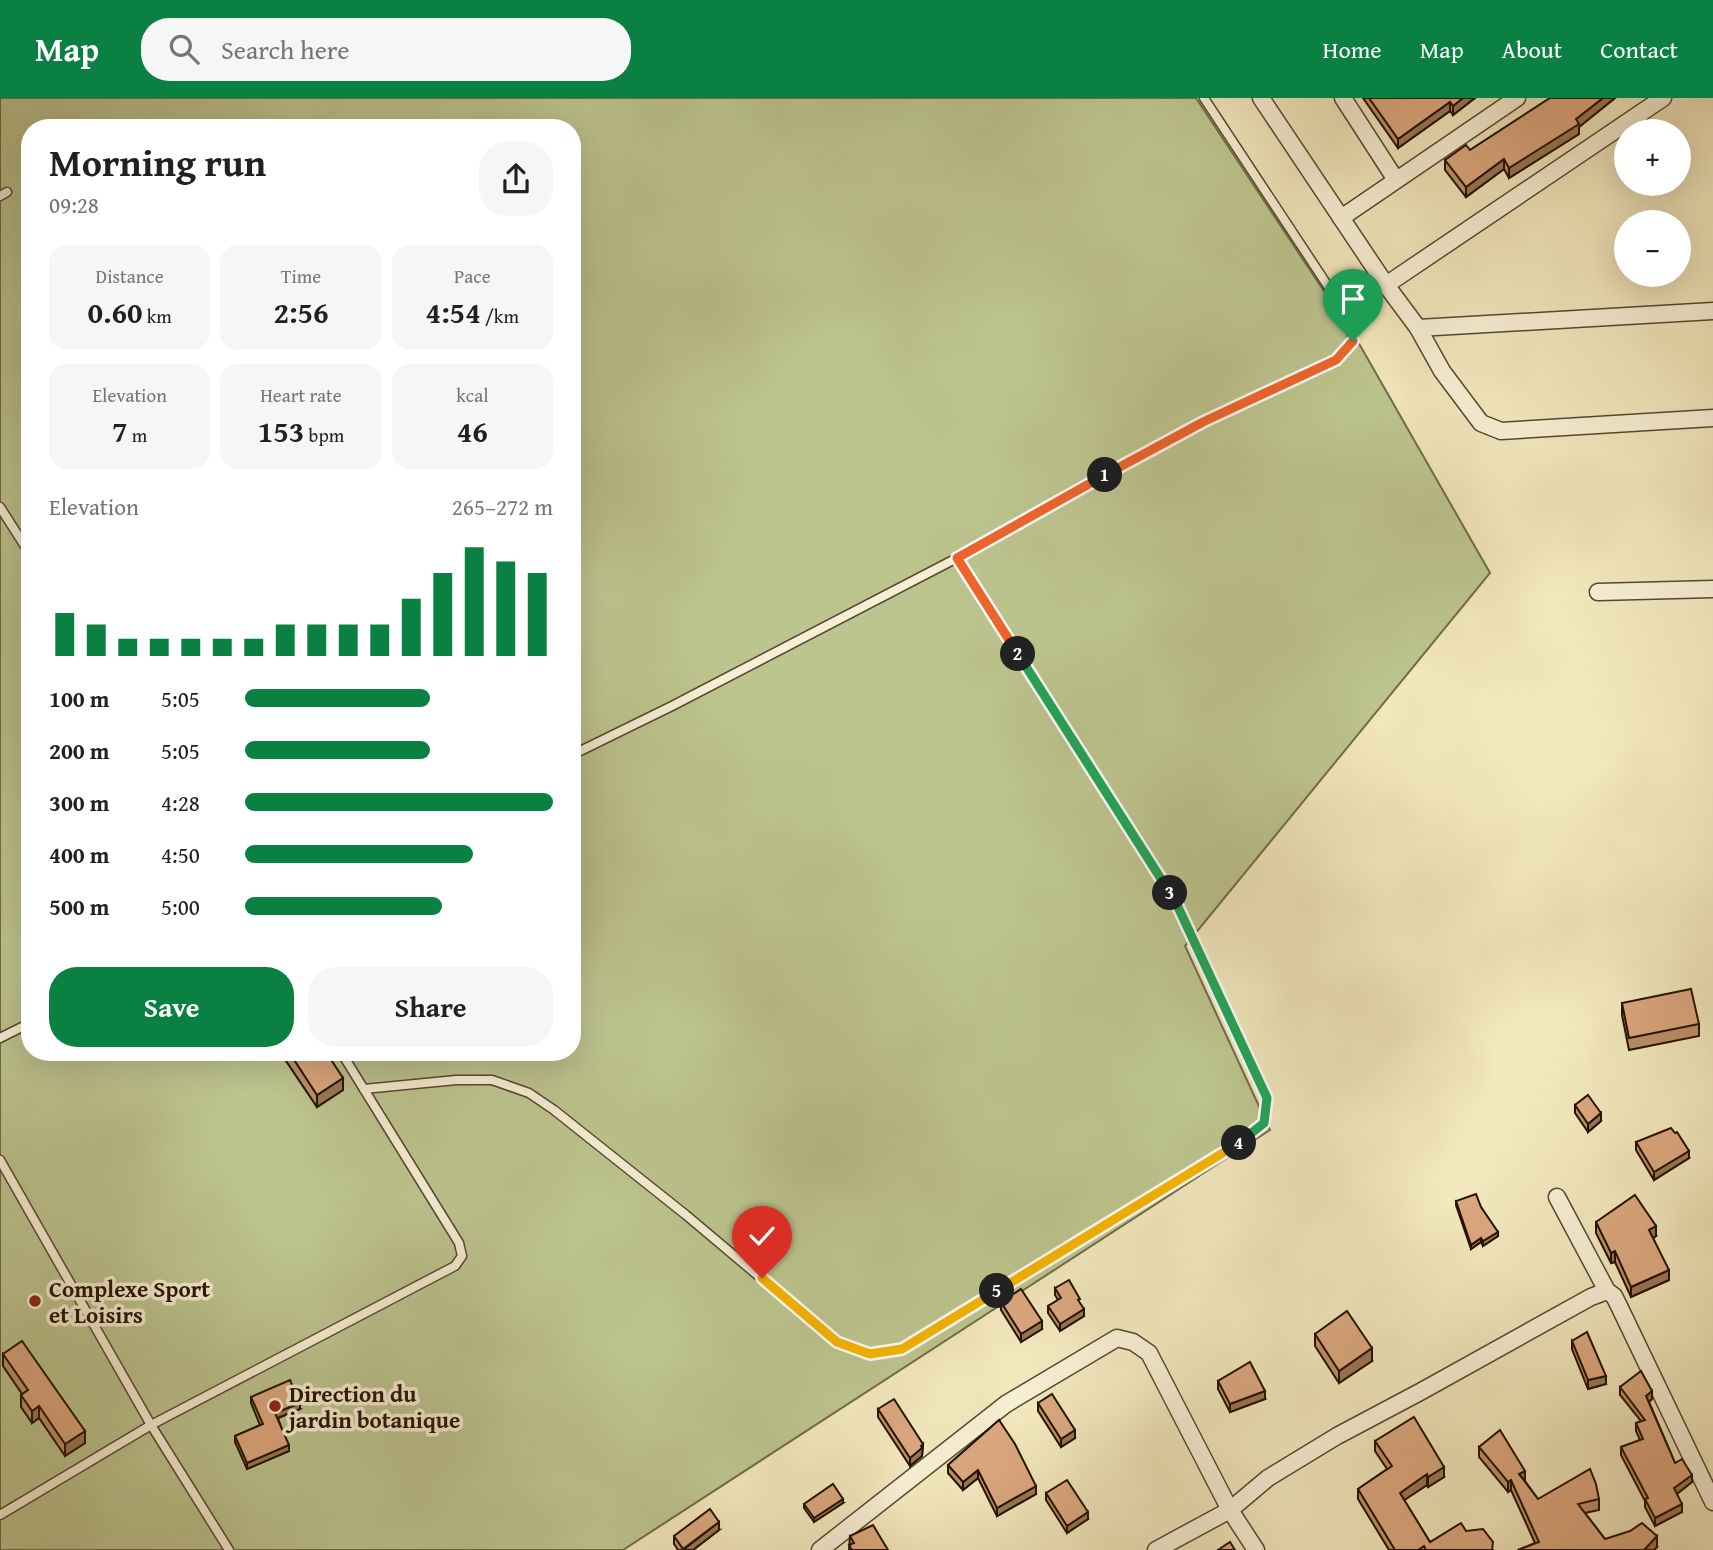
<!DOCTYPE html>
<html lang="en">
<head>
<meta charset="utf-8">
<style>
	body { margin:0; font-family:"Gentium Book Plus",serif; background:#f6f6f6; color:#202124; height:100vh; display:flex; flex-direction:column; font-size:26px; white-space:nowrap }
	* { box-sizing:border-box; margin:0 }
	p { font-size:23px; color:#757577 }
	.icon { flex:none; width:38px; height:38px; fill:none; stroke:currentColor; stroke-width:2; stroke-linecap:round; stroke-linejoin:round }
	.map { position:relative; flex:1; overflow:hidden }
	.side { position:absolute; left:21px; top:21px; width:560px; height:942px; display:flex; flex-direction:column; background:#fff; border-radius:28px; box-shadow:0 7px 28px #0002 }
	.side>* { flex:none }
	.fabs { position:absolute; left:1614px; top:21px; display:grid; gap:14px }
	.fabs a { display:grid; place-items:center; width:77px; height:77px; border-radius:50%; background:#fff; box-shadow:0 7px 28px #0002; font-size:35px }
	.pin { position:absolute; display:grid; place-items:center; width:60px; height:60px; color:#fff; margin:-72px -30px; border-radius:50% 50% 50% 0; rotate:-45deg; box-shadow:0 0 7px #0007 }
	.pin .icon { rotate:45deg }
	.km { position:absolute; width:35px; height:35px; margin:-18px; border-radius:50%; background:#222; color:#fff; font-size:19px; line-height:35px; text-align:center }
	.round { display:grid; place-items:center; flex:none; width:74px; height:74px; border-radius:28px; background:#f6f6f6 }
	.summary { display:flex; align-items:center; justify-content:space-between; height:119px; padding:0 28px }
	h1 { font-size:38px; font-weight:700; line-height:52px }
	.figures { display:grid; grid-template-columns:repeat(3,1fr); gap:10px; height:119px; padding:7px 28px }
	.figures div { display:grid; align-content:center; border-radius:18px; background:#f6f6f6; text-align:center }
	.figures b { font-size:30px; font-weight:700 }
	.figures small { font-size:19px; font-weight:400 }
	.figures p { font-size:19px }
	.chart { height:196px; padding:14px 28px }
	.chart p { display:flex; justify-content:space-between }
	.chart svg { width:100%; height:126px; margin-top:7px; stroke:#0b8043; stroke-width:6 }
	.primary-button { display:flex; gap:14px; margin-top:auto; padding:14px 28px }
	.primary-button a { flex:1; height:80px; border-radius:28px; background:#0b8043; color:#fff; font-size:28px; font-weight:700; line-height:80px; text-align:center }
	.primary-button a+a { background:#f6f6f6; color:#202124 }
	ul { padding:0 28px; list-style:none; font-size:23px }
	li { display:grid; grid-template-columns:112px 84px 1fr; align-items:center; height:52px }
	li i { height:18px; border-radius:9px; background:#0b8043 }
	header { display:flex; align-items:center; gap:42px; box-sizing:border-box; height:98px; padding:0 35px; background:#0b8043; color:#fff }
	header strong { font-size:33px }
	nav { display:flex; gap:38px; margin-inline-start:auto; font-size:24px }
	.search { width:490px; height:63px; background:#f6f6f6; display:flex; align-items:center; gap:18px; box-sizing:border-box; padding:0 24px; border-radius:28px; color:#757577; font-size:26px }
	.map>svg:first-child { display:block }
	.green { fill:#bdc58f; stroke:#706c48; stroke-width:2; fill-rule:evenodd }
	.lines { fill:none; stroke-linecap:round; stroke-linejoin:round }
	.lane-casing { stroke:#574830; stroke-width:11 }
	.street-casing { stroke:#574830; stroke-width:19 }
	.lane { stroke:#f7efd4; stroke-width:8 }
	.street { stroke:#f7efd4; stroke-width:16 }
	.wall { fill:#bc906c; stroke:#231301; stroke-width:2 }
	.shaded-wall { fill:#997558; stroke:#231301; stroke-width:2 }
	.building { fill:#dba77e; stroke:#231301; stroke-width:2 }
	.split-1-casing { stroke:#fff; stroke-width:14 }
	.split-2-casing { stroke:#fff; stroke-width:14 }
	.split-3-casing { stroke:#fff; stroke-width:14 }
	.split-4-casing { stroke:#fff; stroke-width:14 }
	.split-5-casing { stroke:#fff; stroke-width:14 }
	.split-6-casing { stroke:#fff; stroke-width:14 }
	.split-1 { stroke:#f0652b; stroke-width:9 }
	.split-2 { stroke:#f0652b; stroke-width:9 }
	.split-3 { stroke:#22a559; stroke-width:9 }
	.split-4 { stroke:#22a559; stroke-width:9 }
	.split-5 { stroke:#f5b400; stroke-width:9 }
	.split-6 { stroke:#f5b400; stroke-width:9 }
	.poi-dot { fill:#8f2418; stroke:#f7efd4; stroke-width:2.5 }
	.labels { text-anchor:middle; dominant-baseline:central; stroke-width:7; stroke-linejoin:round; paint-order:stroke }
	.poi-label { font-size:23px; font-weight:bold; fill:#231301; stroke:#f7efd4; text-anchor:start }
</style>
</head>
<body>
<header>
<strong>Map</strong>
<div class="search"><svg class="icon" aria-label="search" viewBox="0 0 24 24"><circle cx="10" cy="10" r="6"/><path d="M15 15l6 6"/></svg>Search here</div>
<nav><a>Home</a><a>Map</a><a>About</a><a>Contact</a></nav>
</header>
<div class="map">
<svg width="1713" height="1452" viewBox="0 0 1713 1452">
	<rect width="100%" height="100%" fill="#f2e7bd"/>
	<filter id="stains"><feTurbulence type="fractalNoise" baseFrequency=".00286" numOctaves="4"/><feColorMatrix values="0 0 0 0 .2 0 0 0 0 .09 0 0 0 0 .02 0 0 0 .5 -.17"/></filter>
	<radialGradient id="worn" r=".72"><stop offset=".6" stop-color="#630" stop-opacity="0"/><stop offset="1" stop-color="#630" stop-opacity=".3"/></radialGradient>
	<!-- green -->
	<path class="green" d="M0,0H1196L1361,249L1490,475L1185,848L1270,1032L623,1452H0ZM30,30H572V954H30Z"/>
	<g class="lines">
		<!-- lane casing -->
		<g class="lane-casing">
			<g id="lane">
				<polyline points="0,98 7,94"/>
				<polyline points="0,409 30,456"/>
				<polyline points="572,657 672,608 957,460 1204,324 1336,262 1353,243 1349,220 1204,0"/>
				<polyline points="0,940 30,925"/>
				<polyline points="364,991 456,982 492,982 529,995 554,1012 686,1117 837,1244 870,1256 902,1250 1245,1042 1264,1025 1267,1000 1178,809 957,460"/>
				<polyline points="0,1062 151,1327 229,1452"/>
				<polyline points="0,1417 151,1327 455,1168 462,1158 459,1145 341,954"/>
			</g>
		</g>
		<!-- street casing -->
		<g class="street-casing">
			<g id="street">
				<polyline points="1261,0 1386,187 1418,230 1442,273 1481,325 1501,333 1713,320"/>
				<polyline points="1343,0 1396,82"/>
				<polyline points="1341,120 1517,0"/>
				<polyline points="1386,187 1663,0"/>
				<polyline points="1418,230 1713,213"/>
				<polyline points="1598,494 1713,491"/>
				<polyline points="1557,1099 1607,1193 1614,1198 1619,1208 1713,1404"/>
				<polyline points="820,1452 1006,1306 1117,1240 1133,1244 1149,1255 1230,1412 1156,1452"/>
				<polyline points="1256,1452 1230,1412 1268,1380 1337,1338 1420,1294 1591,1199 1607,1193"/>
			</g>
		</g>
		<!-- lane -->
		<use href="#lane" class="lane"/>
		<!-- street -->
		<use href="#street" class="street"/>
	</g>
	<!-- wall -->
	<g class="wall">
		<polygon points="1363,0 1475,0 1453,17 1450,13 1398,50"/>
		<polygon points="1550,0 1615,0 1579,29 1579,36 1509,80 1504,71 1466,99 1445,72 1445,62 1470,52"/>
		<polygon points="1622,905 1699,926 1699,938 1629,952 1622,917"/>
		<polygon points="280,954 326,954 343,992 317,1009"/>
		<polygon points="1575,1007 1601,1023 1588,1034 1575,1015"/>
		<polygon points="1636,1044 1689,1060 1654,1082 1636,1052"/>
		<polygon points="1456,1103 1481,1109 1498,1138 1483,1148 1481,1144 1471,1151 1456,1107"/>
		<polygon points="1596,1124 1656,1138 1653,1140 1669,1182 1631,1199 1615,1164 1611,1165 1596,1135"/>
		<polygon points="1055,1190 1084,1218 1060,1233 1048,1215 1048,1208 1058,1202 1055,1197"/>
		<polygon points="1001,1204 1042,1231 1021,1244 1001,1212"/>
		<polygon points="1315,1236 1372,1263 1339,1285 1315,1248"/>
		<polygon points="1572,1243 1606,1286 1588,1291 1572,1251"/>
		<polygon points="3,1256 85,1345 65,1358 39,1320 32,1325 21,1309 21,1297 22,1296 3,1268"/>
		<polygon points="1218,1283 1265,1301 1230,1314 1218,1291"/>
		<polygon points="1620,1289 1652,1301 1649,1304 1675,1365 1692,1384 1677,1396 1682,1414 1655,1428 1645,1409 1645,1403 1621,1357 1621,1349 1640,1342 1636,1333 1636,1325 1641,1323 1620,1297"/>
		<polygon points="251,1299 300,1311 278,1320 289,1353 247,1371 235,1344 235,1338 260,1327 251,1305"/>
		<polygon points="1038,1305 1075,1340 1061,1349 1038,1313"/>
		<polygon points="878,1311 923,1346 922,1358 910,1368 878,1319"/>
		<polygon points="999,1322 1036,1396 997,1418 978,1380 963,1392 948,1375 948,1367"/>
		<polygon points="1375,1343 1444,1379 1428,1389 1427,1387 1404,1402 1430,1444 1466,1433 1493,1452 1389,1452 1358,1401 1358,1391 1387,1371 1375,1353"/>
		<polygon points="1479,1349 1525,1383 1538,1401 1599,1401 1599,1412 1585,1415 1605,1441 1657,1449 1654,1452 1518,1452 1535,1445 1511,1392 1508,1394 1479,1359"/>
		<polygon points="1046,1395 1088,1421 1067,1435 1046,1402"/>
		<polygon points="843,1405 814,1424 804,1410 804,1406"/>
		<polygon points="719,1432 693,1452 678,1452 674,1446 674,1438"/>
		<polygon points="850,1438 888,1452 849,1452"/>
	</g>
	<!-- shaded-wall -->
	<g class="shaded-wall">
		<polygon points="1463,0 1475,0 1453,17 1453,8"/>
		<polygon points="1603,0 1615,0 1579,29 1579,36 1509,80 1509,70 1576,21"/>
		<polygon points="1450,4 1450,13 1398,50 1398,41"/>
		<polygon points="1504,61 1504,71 1466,99 1466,89"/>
		<polygon points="343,980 343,992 317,1009 317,997"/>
		<polygon points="1601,1015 1601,1023 1588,1034 1588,1026"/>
		<polygon points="1689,1053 1689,1060 1654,1082 1654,1074"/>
		<polygon points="1656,1128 1656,1138 1649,1143 1649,1132"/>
		<polygon points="1498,1134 1498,1138 1483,1148 1483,1143"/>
		<polygon points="1481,1140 1481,1144 1471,1151 1471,1147"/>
		<polygon points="1615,1153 1615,1164 1611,1165 1611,1155"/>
		<polygon points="1669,1172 1669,1182 1631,1199 1631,1189"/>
		<polygon points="1084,1211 1084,1218 1060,1233 1060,1226"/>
		<polygon points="1042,1223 1042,1231 1021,1244 1021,1236"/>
		<polygon points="1372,1250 1372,1263 1339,1285 1339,1273"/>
		<polygon points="1606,1278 1606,1286 1588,1291 1588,1282"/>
		<polygon points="1265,1293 1265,1301 1230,1314 1230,1306"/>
		<polygon points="1652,1293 1652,1301 1646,1306 1646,1298"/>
		<polygon points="300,1305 300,1311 275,1321 275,1315"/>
		<polygon points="39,1308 39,1320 32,1325 32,1313"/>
		<polygon points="1075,1332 1075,1340 1061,1349 1061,1341"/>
		<polygon points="85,1333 85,1345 65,1358 65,1346"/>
		<polygon points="923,1346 922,1358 910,1368 910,1360"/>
		<polygon points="289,1347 289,1353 247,1371 247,1365"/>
		<polygon points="1444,1369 1444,1379 1428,1389 1428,1379"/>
		<polygon points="978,1372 978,1380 963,1392 963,1384"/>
		<polygon points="1525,1373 1525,1383 1519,1376"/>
		<polygon points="1427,1376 1427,1387 1400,1405 1400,1395"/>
		<polygon points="1692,1377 1692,1384 1674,1398 1674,1390"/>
		<polygon points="1511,1382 1511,1392 1508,1394 1508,1384"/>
		<polygon points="1036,1388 1036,1396 997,1418 997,1410"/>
		<polygon points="843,1401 843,1405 814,1424 814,1420"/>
		<polygon points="1682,1406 1682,1414 1655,1428 1655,1420"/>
		<polygon points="1088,1414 1088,1421 1067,1435 1067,1428"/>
		<polygon points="719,1424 719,1432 693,1452 683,1452"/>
		<polygon points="1657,1438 1657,1449 1654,1452 1644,1452"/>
	</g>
	<!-- building -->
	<g class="building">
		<polygon points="1369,0 1463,0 1453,8 1450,4 1398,41"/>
		<polygon points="1550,0 1603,0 1576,21 1579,26 1509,70 1504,61 1466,89 1445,62 1466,47 1470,52"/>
		<polygon points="1691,891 1699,926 1629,940 1622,905"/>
		<polygon points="289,954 326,954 343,980 317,997"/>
		<polygon points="1588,997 1601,1015 1588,1026 1575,1007"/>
		<polygon points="1671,1030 1675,1035 1677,1034 1689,1053 1654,1074 1636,1044"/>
		<polygon points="1476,1096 1481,1109 1498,1134 1483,1143 1481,1140 1471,1147 1456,1103"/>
		<polygon points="1635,1097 1656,1128 1649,1132 1669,1172 1631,1189 1615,1153 1611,1155 1596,1124"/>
		<polygon points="1069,1182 1080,1201 1078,1202 1084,1211 1060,1226 1048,1208 1061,1200 1055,1190"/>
		<polygon points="1021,1191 1042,1223 1021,1236 1001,1204"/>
		<polygon points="1347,1213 1372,1250 1339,1273 1315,1236"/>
		<polygon points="1587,1234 1606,1278 1588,1282 1572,1243"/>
		<polygon points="22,1243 85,1333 65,1346 39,1308 32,1313 21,1297 28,1292 3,1256"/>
		<polygon points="1250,1264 1265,1293 1230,1306 1218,1283"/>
		<polygon points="1641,1273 1652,1293 1646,1298 1675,1365 1682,1361 1692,1377 1674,1390 1682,1406 1655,1420 1645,1401 1648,1400 1621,1349 1643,1341 1636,1325 1645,1322 1620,1289"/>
		<polygon points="290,1282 300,1305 275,1315 289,1347 247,1365 235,1338 263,1326 251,1299"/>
		<polygon points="1052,1296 1075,1332 1061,1341 1038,1305"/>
		<polygon points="894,1301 923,1346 921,1348 922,1350 910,1360 878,1311"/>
		<polygon points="1414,1319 1444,1369 1428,1379 1427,1376 1400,1395 1430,1444 1461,1425 1466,1433 1483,1431 1493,1444 1492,1452 1426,1452 1424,1448 1418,1452 1395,1452 1358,1391 1392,1368 1375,1343"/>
		<polygon points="999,1322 1015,1346 1036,1388 997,1410 978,1372 963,1384 948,1367"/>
		<polygon points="1500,1332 1525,1373 1519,1376 1538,1401 1590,1371 1596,1386 1599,1401 1578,1406 1605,1441 1630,1433 1642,1425 1657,1438 1644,1452 1518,1452 1539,1444 1511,1382 1508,1384 1479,1349"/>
		<polygon points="1067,1382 1088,1414 1067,1428 1046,1395"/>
		<polygon points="833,1386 843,1401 814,1420 804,1406"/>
		<polygon points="710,1411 719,1424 683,1451 674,1438"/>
		<polygon points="873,1427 888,1452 852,1452 849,1447 854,1445 850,1438"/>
		<polygon points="1230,1444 1235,1452 1218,1452"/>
	</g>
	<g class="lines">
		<!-- split-1 casing -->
		<g class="split-1-casing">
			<polyline id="split-1" points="1105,377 1203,324 1336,262 1353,243"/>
		</g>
		<!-- split-2 casing -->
		<g class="split-2-casing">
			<polyline id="split-2" points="1018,556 957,460 1105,377"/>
		</g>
		<!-- split-3 casing -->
		<g class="split-3-casing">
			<polyline id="split-3" points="1018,556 1170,795"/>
		</g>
		<!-- split-4 casing -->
		<g class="split-4-casing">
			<polyline id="split-4" points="1170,795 1178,809 1267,1000 1264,1025 1239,1045"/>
		</g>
		<!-- split-5 casing -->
		<g class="split-5-casing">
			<polyline id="split-5" points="997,1193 1239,1045"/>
		</g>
		<!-- split-6 casing -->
		<g class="split-6-casing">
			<polyline id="split-6" points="762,1180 837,1244 870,1256 902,1251 997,1193"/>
		</g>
		<!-- split-1 -->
		<use href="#split-1" class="split-1"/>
		<!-- split-2 -->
		<use href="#split-2" class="split-2"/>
		<!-- split-3 -->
		<use href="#split-3" class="split-3"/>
		<!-- split-4 -->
		<use href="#split-4" class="split-4"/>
		<!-- split-5 -->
		<use href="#split-5" class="split-5"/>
		<!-- split-6 -->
		<use href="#split-6" class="split-6"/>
	</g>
	<!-- markers -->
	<g class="poi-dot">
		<circle cx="35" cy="1203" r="7"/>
		<circle cx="275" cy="1308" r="7"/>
	</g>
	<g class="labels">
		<!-- poi labels -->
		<g class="poi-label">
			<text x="49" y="1190">Complexe Sport<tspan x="49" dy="26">et Loisirs</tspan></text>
			<text x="289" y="1295">Direction du<tspan x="289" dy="26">jardin botanique</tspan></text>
		</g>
	</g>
	<rect width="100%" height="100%" filter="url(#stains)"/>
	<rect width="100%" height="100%" fill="url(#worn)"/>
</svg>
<div class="fabs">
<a>+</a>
<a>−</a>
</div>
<div class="pin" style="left:1353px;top:243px;background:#1e9e55"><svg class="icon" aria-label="arrive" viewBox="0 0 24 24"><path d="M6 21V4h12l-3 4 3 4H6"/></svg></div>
<div class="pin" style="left:762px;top:1180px;background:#d93025"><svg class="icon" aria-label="check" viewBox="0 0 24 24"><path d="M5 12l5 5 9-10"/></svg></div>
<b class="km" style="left:1105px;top:377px">1</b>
<b class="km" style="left:1018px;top:556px">2</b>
<b class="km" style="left:1170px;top:795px">3</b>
<b class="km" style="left:1239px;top:1045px">4</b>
<b class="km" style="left:997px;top:1193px">5</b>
<section class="side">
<div class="summary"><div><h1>Morning run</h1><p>09:28</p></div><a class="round"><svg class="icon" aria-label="share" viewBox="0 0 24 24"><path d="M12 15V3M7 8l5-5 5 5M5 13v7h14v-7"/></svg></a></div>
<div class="figures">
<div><p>Distance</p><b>0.60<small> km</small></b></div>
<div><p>Time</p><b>2:56</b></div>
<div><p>Pace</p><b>4:54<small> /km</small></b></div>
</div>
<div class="figures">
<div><p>Elevation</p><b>7<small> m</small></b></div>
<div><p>Heart rate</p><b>153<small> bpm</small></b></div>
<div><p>kcal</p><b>46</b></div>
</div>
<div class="chart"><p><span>Elevation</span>265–272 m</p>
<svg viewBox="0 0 160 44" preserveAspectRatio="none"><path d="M5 44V29M15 44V33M25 44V38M35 44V38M45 44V38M55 44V38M65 44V38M75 44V33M85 44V33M95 44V33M105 44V33M115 44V24M125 44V15M135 44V6M145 44V11M155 44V15"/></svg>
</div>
<ul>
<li><b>100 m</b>5:05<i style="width:60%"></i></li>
<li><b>200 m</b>5:05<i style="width:60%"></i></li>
<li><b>300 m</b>4:28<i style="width:100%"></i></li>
<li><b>400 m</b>4:50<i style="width:74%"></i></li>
<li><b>500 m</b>5:00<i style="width:64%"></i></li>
</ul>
<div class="primary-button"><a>Save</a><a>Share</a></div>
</section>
</div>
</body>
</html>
